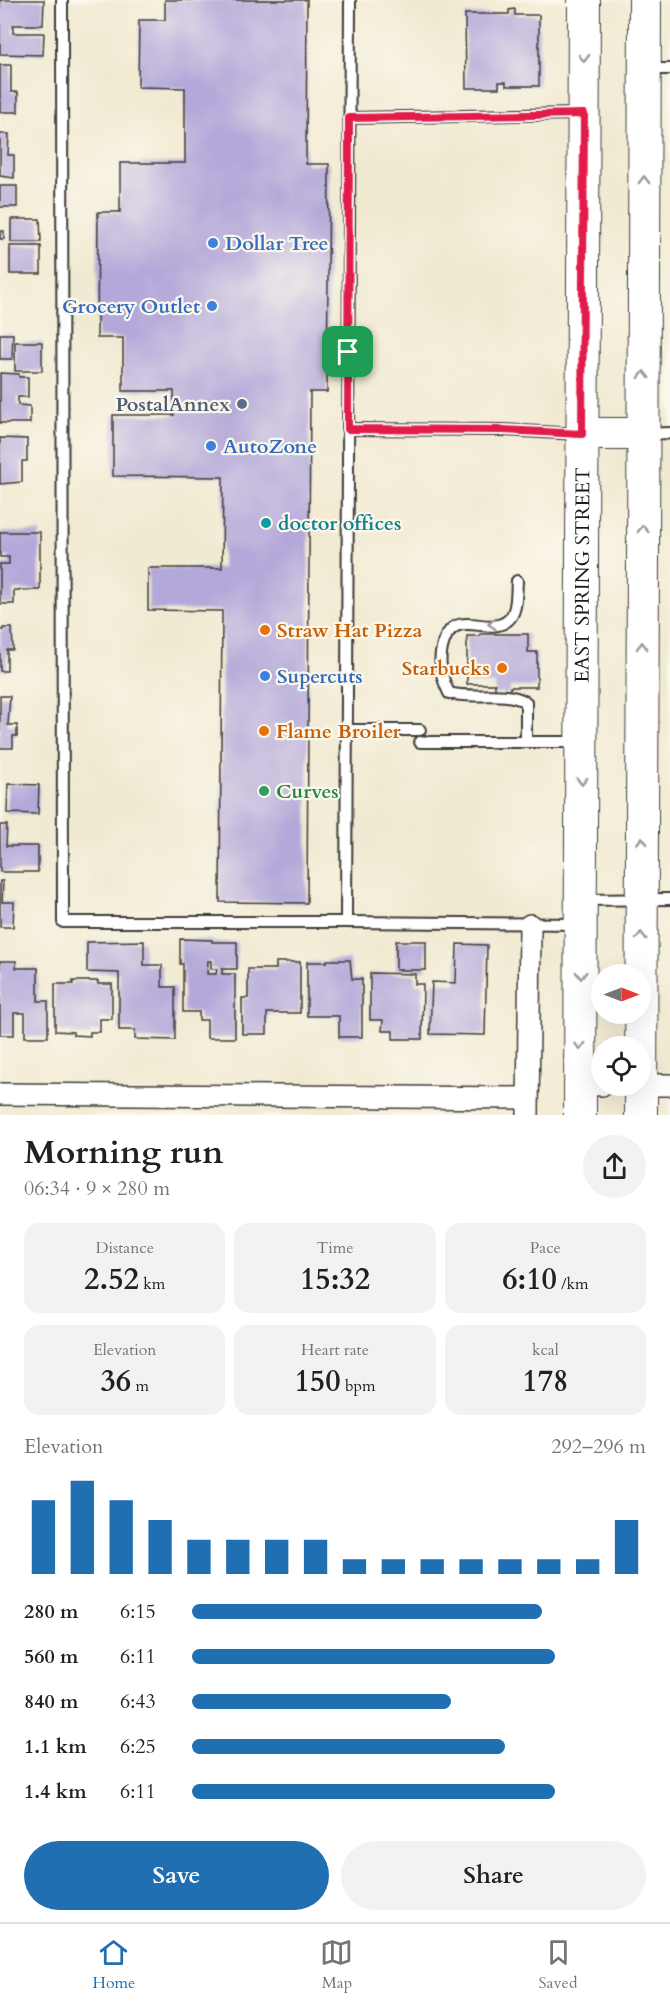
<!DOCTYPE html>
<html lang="en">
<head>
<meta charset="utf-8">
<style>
	body { margin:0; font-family:Cardo,serif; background:#f2f2f2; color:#202124; height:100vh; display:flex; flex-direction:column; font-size:22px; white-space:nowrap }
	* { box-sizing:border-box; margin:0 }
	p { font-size:20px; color:#757577 }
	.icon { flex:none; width:33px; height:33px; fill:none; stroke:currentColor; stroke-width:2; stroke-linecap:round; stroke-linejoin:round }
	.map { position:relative; height:1115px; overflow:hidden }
	.drawer { display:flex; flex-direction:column; background:#fff; flex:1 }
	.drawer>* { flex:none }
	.needle { width:39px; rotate:90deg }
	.buttons { position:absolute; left:591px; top:964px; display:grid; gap:12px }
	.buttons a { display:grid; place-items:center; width:60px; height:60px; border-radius:50%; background:#fff; box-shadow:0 6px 24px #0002; font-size:30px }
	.pin { position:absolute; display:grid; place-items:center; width:51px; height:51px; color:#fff; margin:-26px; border-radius:12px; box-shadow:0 3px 9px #0006 }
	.round { display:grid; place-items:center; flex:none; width:63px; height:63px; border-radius:32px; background:#f2f2f2 }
	.overview { display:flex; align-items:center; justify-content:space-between; height:102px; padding:0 24px }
	h1 { font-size:33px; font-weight:600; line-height:45px }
	.stats { display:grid; grid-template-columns:repeat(3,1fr); gap:9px; height:102px; padding:6px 24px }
	.stats div { display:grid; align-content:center; border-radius:15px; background:#f2f2f2; text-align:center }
	.stats b { font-size:30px; font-weight:600 }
	.stats small { font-size:16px; font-weight:400 }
	.stats p { font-size:16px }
	.chart { height:168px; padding:12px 24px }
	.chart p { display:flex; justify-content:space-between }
	.chart svg { width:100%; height:108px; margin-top:6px; stroke:#1f6fb2; stroke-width:6 }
	.primary-button { display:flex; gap:12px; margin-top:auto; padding:12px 24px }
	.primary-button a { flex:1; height:69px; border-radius:36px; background:#1f6fb2; color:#fff; font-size:24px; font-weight:600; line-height:69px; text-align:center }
	.primary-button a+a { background:#f2f2f2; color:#202124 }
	ul { padding:0 24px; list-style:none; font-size:20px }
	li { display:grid; grid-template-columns:96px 72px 1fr; align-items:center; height:45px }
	li i { height:15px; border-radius:8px; background:#1f6fb2 }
	.tab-bar { display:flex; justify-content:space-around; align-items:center; height:84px; border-top:2px solid #e0e0e0; background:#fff; font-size:16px; color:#757577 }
	.tab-bar a { display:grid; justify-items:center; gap:3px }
	.tab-bar .on { color:#1f6fb2 }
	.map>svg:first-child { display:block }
	.building { fill:#b3a8d9; fill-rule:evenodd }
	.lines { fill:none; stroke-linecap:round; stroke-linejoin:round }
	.lane-casing { stroke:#3c3b37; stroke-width:14 }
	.street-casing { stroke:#3c3b37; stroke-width:24 }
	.secondary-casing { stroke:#3c3b37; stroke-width:34 }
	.lane { stroke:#fff; stroke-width:10 }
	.street { stroke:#fff; stroke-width:21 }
	.secondary { stroke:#fff; stroke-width:32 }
	.oneway { stroke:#999 }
	.route-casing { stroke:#fff; stroke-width:12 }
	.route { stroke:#e11d48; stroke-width:8 }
	.shop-dot { fill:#3f7fe0; stroke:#fbf7ec; stroke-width:2 }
	.service-dot { fill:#5c6f8a; stroke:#fbf7ec; stroke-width:2 }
	.culture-dot { fill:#0f9aa8; stroke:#fbf7ec; stroke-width:2 }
	.food-dot { fill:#e8710a; stroke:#fbf7ec; stroke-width:2 }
	.leisure-dot { fill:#2e9e5b; stroke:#fbf7ec; stroke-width:2 }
	.labels { text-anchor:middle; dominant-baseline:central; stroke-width:4.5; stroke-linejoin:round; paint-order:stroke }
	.shop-label { font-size:20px; font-weight:bold; fill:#366cbe; stroke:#fbf7ec; text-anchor:start }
	.service-label { font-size:20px; font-weight:bold; fill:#4e5e75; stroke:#fbf7ec; text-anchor:end }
	.culture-label { font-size:20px; font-weight:bold; fill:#0d838f; stroke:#fbf7ec; text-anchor:start }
	.street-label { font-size:20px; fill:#1c1c1c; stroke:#fbf7ec }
	.food-label { font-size:20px; font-weight:bold; fill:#c56008; stroke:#fbf7ec; text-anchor:start }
	.leisure-label { font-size:20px; font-weight:bold; fill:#27864d; stroke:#fbf7ec; text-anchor:start }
</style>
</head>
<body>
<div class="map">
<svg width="670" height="1115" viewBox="0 0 670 1115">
	<rect width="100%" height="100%" fill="#fbf7ec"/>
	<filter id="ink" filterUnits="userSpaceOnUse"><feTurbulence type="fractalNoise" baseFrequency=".0167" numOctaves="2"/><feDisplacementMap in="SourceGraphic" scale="12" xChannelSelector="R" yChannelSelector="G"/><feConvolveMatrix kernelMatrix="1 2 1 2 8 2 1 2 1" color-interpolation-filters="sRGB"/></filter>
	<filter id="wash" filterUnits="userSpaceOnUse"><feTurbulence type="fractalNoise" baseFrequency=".008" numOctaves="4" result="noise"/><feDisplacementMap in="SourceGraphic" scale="24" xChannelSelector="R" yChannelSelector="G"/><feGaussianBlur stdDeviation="1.35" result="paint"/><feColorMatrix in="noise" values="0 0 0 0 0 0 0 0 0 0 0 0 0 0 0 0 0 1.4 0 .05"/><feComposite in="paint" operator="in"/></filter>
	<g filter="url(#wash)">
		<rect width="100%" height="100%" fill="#f1ead2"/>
		<g id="blocks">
			<!-- building -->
			<g class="building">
				<polygon points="0,0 44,0 43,25 13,25 13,33 44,33 43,55 0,54"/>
				<polygon points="165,0 307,0 306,164 329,164 327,392 310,392 307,903 220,902 222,611 148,610 148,568 222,568 223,477 113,476 113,415 174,415 174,391 123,391 123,338 97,338 98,212 120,212 120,163 185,163 185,88 138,87 139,20 165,20"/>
				<polygon points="515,9 515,15 539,15 539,86 506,86 506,82 499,82 499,88 466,88 465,14 509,14 509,10"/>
				<polygon points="0,65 11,65 11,92 18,92 18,112 0,112"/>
				<polygon points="0,134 9,134 8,155 14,155 14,178 0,176"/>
				<rect x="0" y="186" width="17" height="21"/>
				<polygon points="11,219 40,219 41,242 11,242"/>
				<rect x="0" y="231" width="4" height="8"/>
				<rect x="10" y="246" width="31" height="28"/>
				<polygon points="0,334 13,334 12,359 0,359"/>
				<rect x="15" y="342" width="27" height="29"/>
				<polygon points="0,373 19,374 19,377 28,377 28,397 18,397 18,405 30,406 30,423 0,423"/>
				<polygon points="0,438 27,439 27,461 22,461 22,482 0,484"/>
				<polygon points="0,532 40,532 40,590 14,590 14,604 0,604 0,564 9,564 9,557 0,557"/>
				<polygon points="3,628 12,628 13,650 7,650 7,671 0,671 0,630 3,630"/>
				<polygon points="480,634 528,634 528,652 537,652 537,687 510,687 510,694 495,694 495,684 467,684 467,636 480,636"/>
				<polygon points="0,696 10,696 8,725 17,725 17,736 13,736 13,748 0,748"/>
				<polygon points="8,784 39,785 38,814 7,813"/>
				<polygon points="0,825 7,825 6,846 38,846 38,872 0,872"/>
				<polygon points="0,881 3,881 2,902 14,902 13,927 0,927"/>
				<path d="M180,939L212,940V942H237V969H222V974H235V1038H207V1020H199V1012H183V964H180ZM208,961H211V969H217L216,974H207Z"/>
				<polygon points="144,941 144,965 162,965 162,987 175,987 175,1040 135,1039 135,1030 119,1030 119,973 87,972 87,942"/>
				<rect x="396" y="941" width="30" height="29"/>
				<polygon points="457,944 487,945 485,1035 430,1034 432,982 456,983"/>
				<polygon points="327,960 350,960 352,979 362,979 362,1037 339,1037 339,1016 307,1016 307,962 327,962"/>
				<polygon points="0,961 16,961 16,968 38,968 38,1001 48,1001 48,1037 25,1037 25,1013 14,1013 14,1035 0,1035"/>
				<polygon points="276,962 300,962 300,1013 267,1013 267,1034 242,1034 242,998 248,998 248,969 276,969"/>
				<polygon points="370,973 415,974 415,984 423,984 422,1039 393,1039 393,1031 382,1031 383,1020 370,1020"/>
				<polygon points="73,981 98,981 98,984 112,984 112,1019 100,1019 100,1032 90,1032 90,1036 73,1035 73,1032 55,1031 55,984 73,984"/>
			</g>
		</g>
	</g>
	<g filter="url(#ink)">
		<use href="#blocks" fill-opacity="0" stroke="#3c3b37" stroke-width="1.5"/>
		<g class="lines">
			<!-- lane casing -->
			<g class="lane-casing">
				<g id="lane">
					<polyline points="62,0 63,922 346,922 578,924"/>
					<polyline points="646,69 670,69"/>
					<polyline points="349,118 580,114"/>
					<polyline points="348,429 503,430 579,434"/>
					<polyline points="646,434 670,433"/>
					<path d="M517,581C516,592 518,613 507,621C486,637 452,604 442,648C438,664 442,679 449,693C474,700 503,689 526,702V741"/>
					<polyline points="346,730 420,730"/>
					<polyline points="420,742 578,742"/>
					<polyline points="583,900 670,899"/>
					<polyline points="346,922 350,0"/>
				</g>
			</g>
			<!-- street casing -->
			<g class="street-casing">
				<g id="street">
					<polyline points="580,1084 602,1085"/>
					<polyline points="640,1085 670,1085"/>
					<polyline points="0,1094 528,1098"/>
					<polyline points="528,1115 530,925"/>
				</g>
			</g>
			<!-- secondary casing -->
			<g class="secondary-casing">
				<g id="secondary">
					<polyline points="582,434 644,434"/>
					<path id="s1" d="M580,1115L584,0"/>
					<polyline points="641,1115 645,0"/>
				</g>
			</g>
			<!-- lane -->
			<use href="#lane" class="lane"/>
			<!-- street -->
			<use href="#street" class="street"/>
			<!-- secondary -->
			<use href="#secondary" class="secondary"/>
		</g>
		<!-- one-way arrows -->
		<defs><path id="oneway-chevron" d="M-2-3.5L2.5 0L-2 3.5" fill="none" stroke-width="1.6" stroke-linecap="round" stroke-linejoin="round" transform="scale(1.5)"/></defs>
		<g class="oneway">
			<use href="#oneway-chevron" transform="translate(584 58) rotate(90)"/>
			<use href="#oneway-chevron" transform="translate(644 180) rotate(-90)"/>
			<use href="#oneway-chevron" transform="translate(644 375) rotate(-90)"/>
			<use href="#oneway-chevron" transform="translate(643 529) rotate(-90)"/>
			<use href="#oneway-chevron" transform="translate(492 624) rotate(175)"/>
			<use href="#oneway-chevron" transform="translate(642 646) rotate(-90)"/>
			<use href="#oneway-chevron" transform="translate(582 781) rotate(90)"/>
			<use href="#oneway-chevron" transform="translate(642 841) rotate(-90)"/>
			<use href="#oneway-chevron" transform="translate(641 936) rotate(-90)"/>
			<use href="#oneway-chevron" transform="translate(581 975) rotate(91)"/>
			<use href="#oneway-chevron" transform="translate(580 1046) rotate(90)"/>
		</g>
	</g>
	<g class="lines" filter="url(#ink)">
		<!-- route casing -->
		<g class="route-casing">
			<polygon id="route" points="584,114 582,434 503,430 348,429 349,118"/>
		</g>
		<!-- route -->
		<use href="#route" class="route"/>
	</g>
	<!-- markers -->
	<g class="shop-dot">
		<circle cx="213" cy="243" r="6"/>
		<circle cx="212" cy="306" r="6"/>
		<circle cx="211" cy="446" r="6"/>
		<circle cx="265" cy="676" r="6"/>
	</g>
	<circle class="service-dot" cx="242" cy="404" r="6"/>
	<circle class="culture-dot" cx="266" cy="523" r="6"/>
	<g class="food-dot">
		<circle cx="265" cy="630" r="6"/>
		<circle cx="502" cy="668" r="6"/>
		<circle cx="264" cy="731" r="6"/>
	</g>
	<circle class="leisure-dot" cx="264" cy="791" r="6"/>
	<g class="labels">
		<!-- shop labels -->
		<g class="shop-label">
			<text x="225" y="243">Dollar Tree</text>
			<text x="200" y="306" text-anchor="end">Grocery Outlet</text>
			<text x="223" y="446">AutoZone</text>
			<text x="277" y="676">Supercuts</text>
		</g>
		<!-- service labels -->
		<g class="service-label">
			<text x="230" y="404">PostalAnnex</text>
		</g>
		<!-- culture labels -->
		<g class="culture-label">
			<text x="278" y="523">doctor offices</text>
		</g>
		<!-- street labels -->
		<g class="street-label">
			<text stroke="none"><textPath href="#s1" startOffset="540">EAST SPRING STREET</textPath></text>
		</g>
		<!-- food labels -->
		<g class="food-label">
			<text x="277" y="630">Straw Hat Pizza</text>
			<text x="490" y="668" text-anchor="end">Starbucks</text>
			<text x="276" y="731">Flame Broiler</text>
		</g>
		<!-- leisure labels -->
		<g class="leisure-label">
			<text x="276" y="791">Curves</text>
		</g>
	</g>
</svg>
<div class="buttons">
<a><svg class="needle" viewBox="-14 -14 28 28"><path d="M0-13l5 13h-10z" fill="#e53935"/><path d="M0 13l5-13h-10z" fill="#757577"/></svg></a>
<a><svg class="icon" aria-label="locate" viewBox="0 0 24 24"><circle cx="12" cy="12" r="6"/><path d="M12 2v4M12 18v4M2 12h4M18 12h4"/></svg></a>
</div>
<div class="pin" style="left:348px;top:352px;background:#1e9e55"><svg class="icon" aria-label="arrive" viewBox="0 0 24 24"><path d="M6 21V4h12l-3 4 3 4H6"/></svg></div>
</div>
<section class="drawer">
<div class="overview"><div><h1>Morning run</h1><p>06:34 · 9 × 280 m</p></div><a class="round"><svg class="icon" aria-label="share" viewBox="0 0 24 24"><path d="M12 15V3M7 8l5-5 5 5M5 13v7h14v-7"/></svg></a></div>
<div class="stats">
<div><p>Distance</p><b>2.52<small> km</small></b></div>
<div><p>Time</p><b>15:32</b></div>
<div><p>Pace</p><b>6:10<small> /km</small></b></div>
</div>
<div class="stats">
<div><p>Elevation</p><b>36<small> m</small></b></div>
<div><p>Heart rate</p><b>150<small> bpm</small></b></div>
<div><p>kcal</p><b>178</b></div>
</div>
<div class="chart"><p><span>Elevation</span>292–296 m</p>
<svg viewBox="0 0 160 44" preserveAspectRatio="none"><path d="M5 44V14M15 44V6M25 44V14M35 44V22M45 44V30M55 44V30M65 44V30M75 44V30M85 44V38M95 44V38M105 44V38M115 44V38M125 44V38M135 44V38M145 44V38M155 44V22"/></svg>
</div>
<ul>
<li><b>280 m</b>6:15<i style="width:77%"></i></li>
<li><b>560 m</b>6:11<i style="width:80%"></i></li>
<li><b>840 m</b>6:43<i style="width:57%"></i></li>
<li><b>1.1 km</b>6:25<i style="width:69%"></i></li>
<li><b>1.4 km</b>6:11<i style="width:80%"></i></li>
</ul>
<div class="primary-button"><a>Save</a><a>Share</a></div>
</section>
<nav class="tab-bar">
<a class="on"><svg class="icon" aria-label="home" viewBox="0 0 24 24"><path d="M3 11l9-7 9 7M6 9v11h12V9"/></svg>Home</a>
<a><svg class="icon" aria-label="map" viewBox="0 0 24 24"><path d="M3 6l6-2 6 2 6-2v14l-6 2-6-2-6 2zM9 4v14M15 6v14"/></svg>Map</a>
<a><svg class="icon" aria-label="saved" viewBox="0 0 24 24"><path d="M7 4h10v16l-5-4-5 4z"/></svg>Saved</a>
</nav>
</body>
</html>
